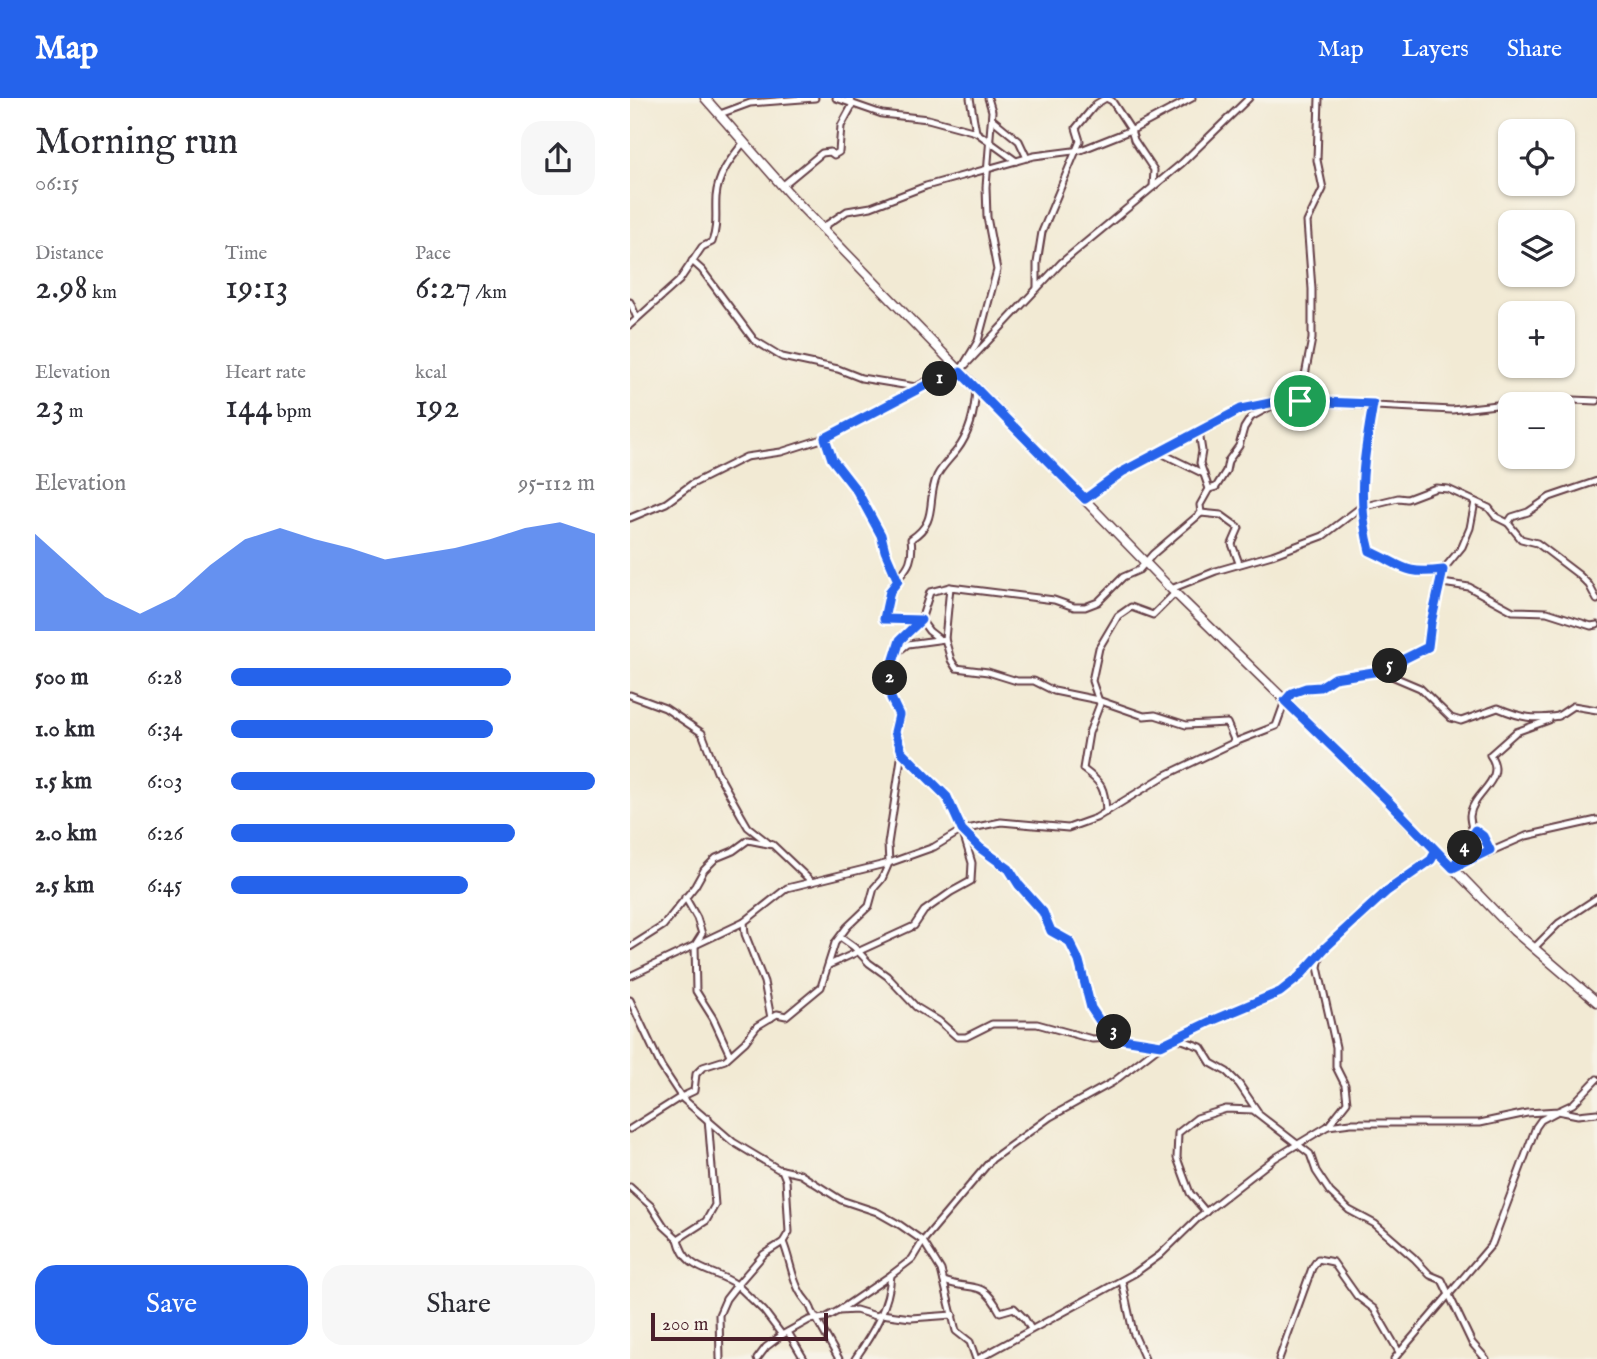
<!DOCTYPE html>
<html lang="en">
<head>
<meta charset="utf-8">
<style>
	body { margin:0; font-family:"IM FELL English",serif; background:#f7f7f7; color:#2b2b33; height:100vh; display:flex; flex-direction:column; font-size:26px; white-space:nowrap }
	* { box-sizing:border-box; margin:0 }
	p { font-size:23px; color:#7c7c81 }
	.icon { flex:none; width:38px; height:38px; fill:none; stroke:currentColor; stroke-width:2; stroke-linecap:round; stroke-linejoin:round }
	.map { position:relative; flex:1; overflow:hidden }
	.drawer { display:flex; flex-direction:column; background:#fff; width:630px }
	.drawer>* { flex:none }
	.fabs { position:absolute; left:868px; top:21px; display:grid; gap:14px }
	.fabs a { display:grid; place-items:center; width:77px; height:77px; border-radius:14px; background:#fff; box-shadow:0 2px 5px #0004; font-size:35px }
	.scale { position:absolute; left:21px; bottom:18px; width:177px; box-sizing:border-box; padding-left:7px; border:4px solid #4a1f2b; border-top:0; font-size:19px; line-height:24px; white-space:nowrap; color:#4a1f2b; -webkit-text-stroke:5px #f7f3e8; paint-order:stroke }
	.pin { position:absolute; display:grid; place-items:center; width:60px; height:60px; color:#fff; margin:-30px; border:4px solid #fff; border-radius:50%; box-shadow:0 2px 7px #0007 }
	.km { position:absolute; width:35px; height:35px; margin:-18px; border-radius:50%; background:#222; color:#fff; font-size:19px; line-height:35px; text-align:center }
	.round { display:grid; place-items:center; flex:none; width:74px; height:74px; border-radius:21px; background:#f7f7f7 }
	.head { display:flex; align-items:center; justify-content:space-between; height:119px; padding:0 35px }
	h1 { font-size:38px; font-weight:600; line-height:52px }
	.stats { display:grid; grid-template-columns:repeat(3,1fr); gap:10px; height:119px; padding:7px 35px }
	.stats div { display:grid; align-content:center }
	.stats b { font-size:35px; font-weight:600 }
	.stats small { font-size:19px; font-weight:400 }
	.stats p { font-size:19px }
	.chart { height:196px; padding:14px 35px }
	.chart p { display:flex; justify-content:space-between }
	.chart svg { width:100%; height:126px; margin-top:7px; fill:#2563eb; opacity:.7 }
	.action { display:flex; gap:14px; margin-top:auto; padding:14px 35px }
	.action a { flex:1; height:80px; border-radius:21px; background:#2563eb; color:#fff; font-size:28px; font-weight:600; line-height:80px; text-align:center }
	.action a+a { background:#f7f7f7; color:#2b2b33 }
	ul { padding:0 35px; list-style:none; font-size:23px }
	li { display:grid; grid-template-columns:112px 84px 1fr; align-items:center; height:52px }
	li i { height:18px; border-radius:9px; background:#2563eb }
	header { display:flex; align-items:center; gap:42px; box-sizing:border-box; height:98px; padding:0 35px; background:#2563eb; color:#fff }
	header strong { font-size:33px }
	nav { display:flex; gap:38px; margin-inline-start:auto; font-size:24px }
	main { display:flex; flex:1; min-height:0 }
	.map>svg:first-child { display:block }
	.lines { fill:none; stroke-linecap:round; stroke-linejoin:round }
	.minor-casing { stroke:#633d44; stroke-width:9 }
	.secondary-casing { stroke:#633d44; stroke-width:11 }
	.minor { stroke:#fff; stroke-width:5 }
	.secondary { stroke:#fff; stroke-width:8 }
	.route-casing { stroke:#fff; stroke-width:14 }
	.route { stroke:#2563eb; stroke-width:9 }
</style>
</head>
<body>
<header>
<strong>Map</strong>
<nav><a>Map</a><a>Layers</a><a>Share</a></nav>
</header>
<main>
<section class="drawer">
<div class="head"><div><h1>Morning run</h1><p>06:15</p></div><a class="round"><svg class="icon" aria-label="share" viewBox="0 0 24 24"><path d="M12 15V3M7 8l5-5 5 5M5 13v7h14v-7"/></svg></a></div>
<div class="stats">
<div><p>Distance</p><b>2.98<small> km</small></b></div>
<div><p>Time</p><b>19:13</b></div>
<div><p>Pace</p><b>6:27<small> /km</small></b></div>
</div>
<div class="stats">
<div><p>Elevation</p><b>23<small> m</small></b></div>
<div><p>Heart rate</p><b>144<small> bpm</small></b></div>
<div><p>kcal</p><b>192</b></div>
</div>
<div class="chart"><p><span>Elevation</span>95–112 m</p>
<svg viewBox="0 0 160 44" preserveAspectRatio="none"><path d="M0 44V10L10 21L20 32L30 38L40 32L50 21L60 12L70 8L80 12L90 15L100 19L110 17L120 15L130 12L140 8L150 6L160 10V44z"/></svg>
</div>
<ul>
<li><b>500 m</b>6:28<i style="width:77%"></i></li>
<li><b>1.0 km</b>6:34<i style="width:72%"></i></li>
<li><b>1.5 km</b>6:03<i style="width:100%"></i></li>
<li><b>2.0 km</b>6:26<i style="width:78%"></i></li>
<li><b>2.5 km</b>6:45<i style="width:65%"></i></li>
</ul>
<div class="action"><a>Save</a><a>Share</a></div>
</section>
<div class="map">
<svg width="967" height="1261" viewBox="0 0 967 1261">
	<rect width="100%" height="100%" fill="#f7f3e8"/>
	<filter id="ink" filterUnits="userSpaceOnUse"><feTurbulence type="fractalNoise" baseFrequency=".0143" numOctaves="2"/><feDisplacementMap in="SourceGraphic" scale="14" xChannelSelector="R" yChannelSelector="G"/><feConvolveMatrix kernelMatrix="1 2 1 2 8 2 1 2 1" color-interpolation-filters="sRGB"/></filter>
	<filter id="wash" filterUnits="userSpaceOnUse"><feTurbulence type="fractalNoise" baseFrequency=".00686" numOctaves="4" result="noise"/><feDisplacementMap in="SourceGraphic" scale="28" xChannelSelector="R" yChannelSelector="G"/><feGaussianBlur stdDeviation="1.57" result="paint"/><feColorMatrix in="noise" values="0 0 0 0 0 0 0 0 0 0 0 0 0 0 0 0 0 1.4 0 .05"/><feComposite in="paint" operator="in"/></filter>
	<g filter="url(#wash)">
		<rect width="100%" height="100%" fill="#f2ead4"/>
	</g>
	<g filter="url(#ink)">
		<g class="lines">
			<!-- minor casing -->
			<g class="minor-casing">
				<g id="minor">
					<polyline points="206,0 252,16 298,21 346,34 386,63"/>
					<polyline points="340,0 346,34"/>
					<polyline points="358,0 362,13 356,89 357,119 367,172 348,243 330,273 431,165 552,65 619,0"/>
					<polyline points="90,16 120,5 185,0"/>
					<polyline points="362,21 389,43 397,60"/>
					<polyline points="152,88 192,55 200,54 204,57 209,54 211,28 223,6 218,0"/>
					<polyline points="192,130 217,113 241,109 296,88 404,58 451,52 504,31 562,0"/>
					<polyline points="62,163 72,172 124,242 152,259 208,271 231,280 286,289 325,268"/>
					<polyline points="407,190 407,165 412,134 450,43 446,30 466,6 476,0 482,3 501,32 504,42 524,72 523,89"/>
					<polyline points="0,204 7,220"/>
					<path d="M0,227L49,183L72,149L82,144C88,128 85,115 86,99C88,76 100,62 114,44"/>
					<polyline points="670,303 682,241 682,191 677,124 693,91 687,62 689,0"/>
					<path d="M743,306C734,360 726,400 740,453C774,468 773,477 813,472"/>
					<polyline points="195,340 202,361 227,392 251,437 255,453 269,483"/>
					<polyline points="531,355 574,376"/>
					<polyline points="579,391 586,389 596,373 598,363 609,348 614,330 621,319 647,305"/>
					<polyline points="455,401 492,374 611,311 650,303 822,312 919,301 967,303"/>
					<polyline points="571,415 591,417 609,430 602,446 609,465"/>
					<polyline points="0,420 36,405 62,386 116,359 151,354 195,340 296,287 330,273"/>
					<polyline points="878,425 891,441 907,445 949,477 959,487 967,502"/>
					<polyline points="812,485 839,489 883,513 917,514 961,528 967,527"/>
					<polyline points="541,491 586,473 642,457 693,438 731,409 768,400 777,401 806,390 818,391 859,410 866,419 878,425 882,419 898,414 920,399 967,383"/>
					<path d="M308,540L299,533L291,522L254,521C255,512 256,500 260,492C272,472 285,470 281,441C309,423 296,403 307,378C312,368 320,361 327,352C341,334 345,312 346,290"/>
					<polyline points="315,541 321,562 326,570 358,574 387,583 404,583 424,593 468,602 514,618 525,617 556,627 597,625 605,644"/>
					<polyline points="266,554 270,542 291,522 300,494 320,489"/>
					<polyline points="750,573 798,549 801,525 813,472 832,449 840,430 845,404"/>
					<polyline points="0,597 35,610 72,635 87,674 111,717 118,729 137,744"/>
					<polyline points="928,618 943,608 967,612"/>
					<polyline points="272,654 317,699 332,732 350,750 379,771 389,787 413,814 421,833 439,843 449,863 461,910 473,927 493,941"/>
					<path d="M476,714C475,690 472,685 453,671L459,635L470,606L462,583L469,550L488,518L501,509L523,517L545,495"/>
					<path d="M860,752L853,738L842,730C841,726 840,722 840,718C842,695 878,682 860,657L886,634L919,622"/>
					<polyline points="824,769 845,732"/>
					<polyline points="823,770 896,738 967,722"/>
					<polyline points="55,799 67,820 72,836 65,847 66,893 83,920 100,957"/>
					<polyline points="114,824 115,836 134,884 141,920"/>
					<polyline points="210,839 224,849 239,865 257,878 286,909 309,923 327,939 336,939 362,926 407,926 462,941 483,940 531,947 581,923 650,894 669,879 696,849 757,793 801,762 806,753"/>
					<polyline points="0,849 33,828 65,788 74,772 86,760 103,753 118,742 143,747 182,784"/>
					<polyline points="904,850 929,825 967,800"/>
					<polyline points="691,854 688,869 706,949 706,969 715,987 717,1004 698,1028"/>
					<polyline points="199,867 284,828 294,813 321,794 341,783 342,765 333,735"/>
					<path d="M0,878L114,824L157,790L259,765L304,749L332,732L371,724L438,730L466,720L536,677L605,644L646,628L655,603L662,595L676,590L690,589L704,580L750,573L790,590L821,620L831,623L868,610C892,620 903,622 929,618"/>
					<polyline points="0,902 31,968 52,1000 103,1044 148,1071 170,1076 211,1102 247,1114 270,1127 293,1143 311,1172 326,1233 340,1244 346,1261"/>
					<polyline points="547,940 571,949 581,965 597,974 609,986 628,1014"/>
					<polyline points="0,1031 49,1000 64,993 66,976 73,969 95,962 115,944 127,928 147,916 156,918 191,889 205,845 217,829 239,808 244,790 252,781 259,765 258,746 272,654 265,634 269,617 261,600 260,574 266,555 278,546 315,541 320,489 424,502 444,509 455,509 468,504 493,479 509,472 523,456 571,415 570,407 579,391 570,365 572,353 569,334"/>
					<polyline points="152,1072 156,1082 159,1134 153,1144 134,1156 107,1187 134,1213 152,1237 179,1222 195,1220 208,1213 261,1177 282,1161 293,1143 362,1061 420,1019 483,984 531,947"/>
					<polyline points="0,1089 21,1108 34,1128 48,1141 76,1123 85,1107 78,1020"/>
					<polyline points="576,1114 560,1095 547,1060 548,1035 567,1020 596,1011 623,1012 680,1056 686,1073 700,1094 719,1112 745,1126 784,1160 800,1177 812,1182 842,1245 856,1261"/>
					<path d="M48,1141C56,1175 83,1170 107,1187L96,1201L89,1217L90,1261"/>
					<path d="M153,1144C160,1160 161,1178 170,1194C174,1202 180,1205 182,1213L209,1261"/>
					<path d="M314,1183C344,1194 352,1180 370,1214L384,1210L395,1221L401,1231"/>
					<polyline points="492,1183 503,1234 515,1261"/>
					<polyline points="209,1213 226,1212 246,1218 251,1216 281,1220 323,1217"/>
					<polyline points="158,1234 174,1261"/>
					<polyline points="127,1261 136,1249 152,1237"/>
					<path d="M225,1261C243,1235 259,1209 261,1177"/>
					<polyline points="348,1261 505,1175 530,1157 569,1119 645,1060 698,1028 721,1025 850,1025 897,1015 928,1013 943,1006 967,981"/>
					<polyline points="649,1261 682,1170 688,1161 703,1164 727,1198 744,1211 769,1254"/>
					<polyline points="764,1261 862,1146 906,1029 911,1022 928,1013 948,1017 967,1015"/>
				</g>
			</g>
			<!-- secondary casing -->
			<g class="secondary-casing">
				<polyline id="secondary" points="75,0 162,99 541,491 757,702 884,833 967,904"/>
			</g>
			<!-- minor -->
			<use href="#minor" class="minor"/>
			<!-- secondary -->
			<use href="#secondary" class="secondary"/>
		</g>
	</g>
	<g class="lines" filter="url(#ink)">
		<!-- route casing -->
		<g class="route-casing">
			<path id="route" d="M670,303H650L611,311L492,374L455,401L330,274L296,287L195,340L202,361L227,393L251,437L255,453L268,483L260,493L254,521L291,522L270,542L260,574L261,600L269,617L265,634L272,654L317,699L332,732L350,750L379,771L389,787L413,814L421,833L439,843L449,863L461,910L473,928L493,941L531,947L581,923L650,894L669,879L696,849L757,793L801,762L806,753L823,770L845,732L853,738L860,752L823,770L757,702L655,603L662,595L676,590L690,589L704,580L750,573L798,549L801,525L813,472C773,477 774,468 740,453C726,400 734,359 743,306L670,303"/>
		</g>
		<!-- route -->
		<use href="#route" class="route"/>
	</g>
</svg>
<div class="fabs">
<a><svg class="icon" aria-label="locate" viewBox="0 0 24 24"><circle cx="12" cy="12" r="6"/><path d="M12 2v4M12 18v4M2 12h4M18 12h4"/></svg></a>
<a><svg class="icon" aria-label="layers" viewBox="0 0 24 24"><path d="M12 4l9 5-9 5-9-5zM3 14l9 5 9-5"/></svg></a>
<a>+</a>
<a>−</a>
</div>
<div class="scale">200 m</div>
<div class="pin" style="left:670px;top:303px;background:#1e9e55"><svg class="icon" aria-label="arrive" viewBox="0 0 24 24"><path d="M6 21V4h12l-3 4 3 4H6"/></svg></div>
<b class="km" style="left:310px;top:281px">1</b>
<b class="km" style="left:260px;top:580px">2</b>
<b class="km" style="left:484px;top:934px">3</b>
<b class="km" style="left:835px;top:750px">4</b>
<b class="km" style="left:760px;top:568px">5</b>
</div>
</main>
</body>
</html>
